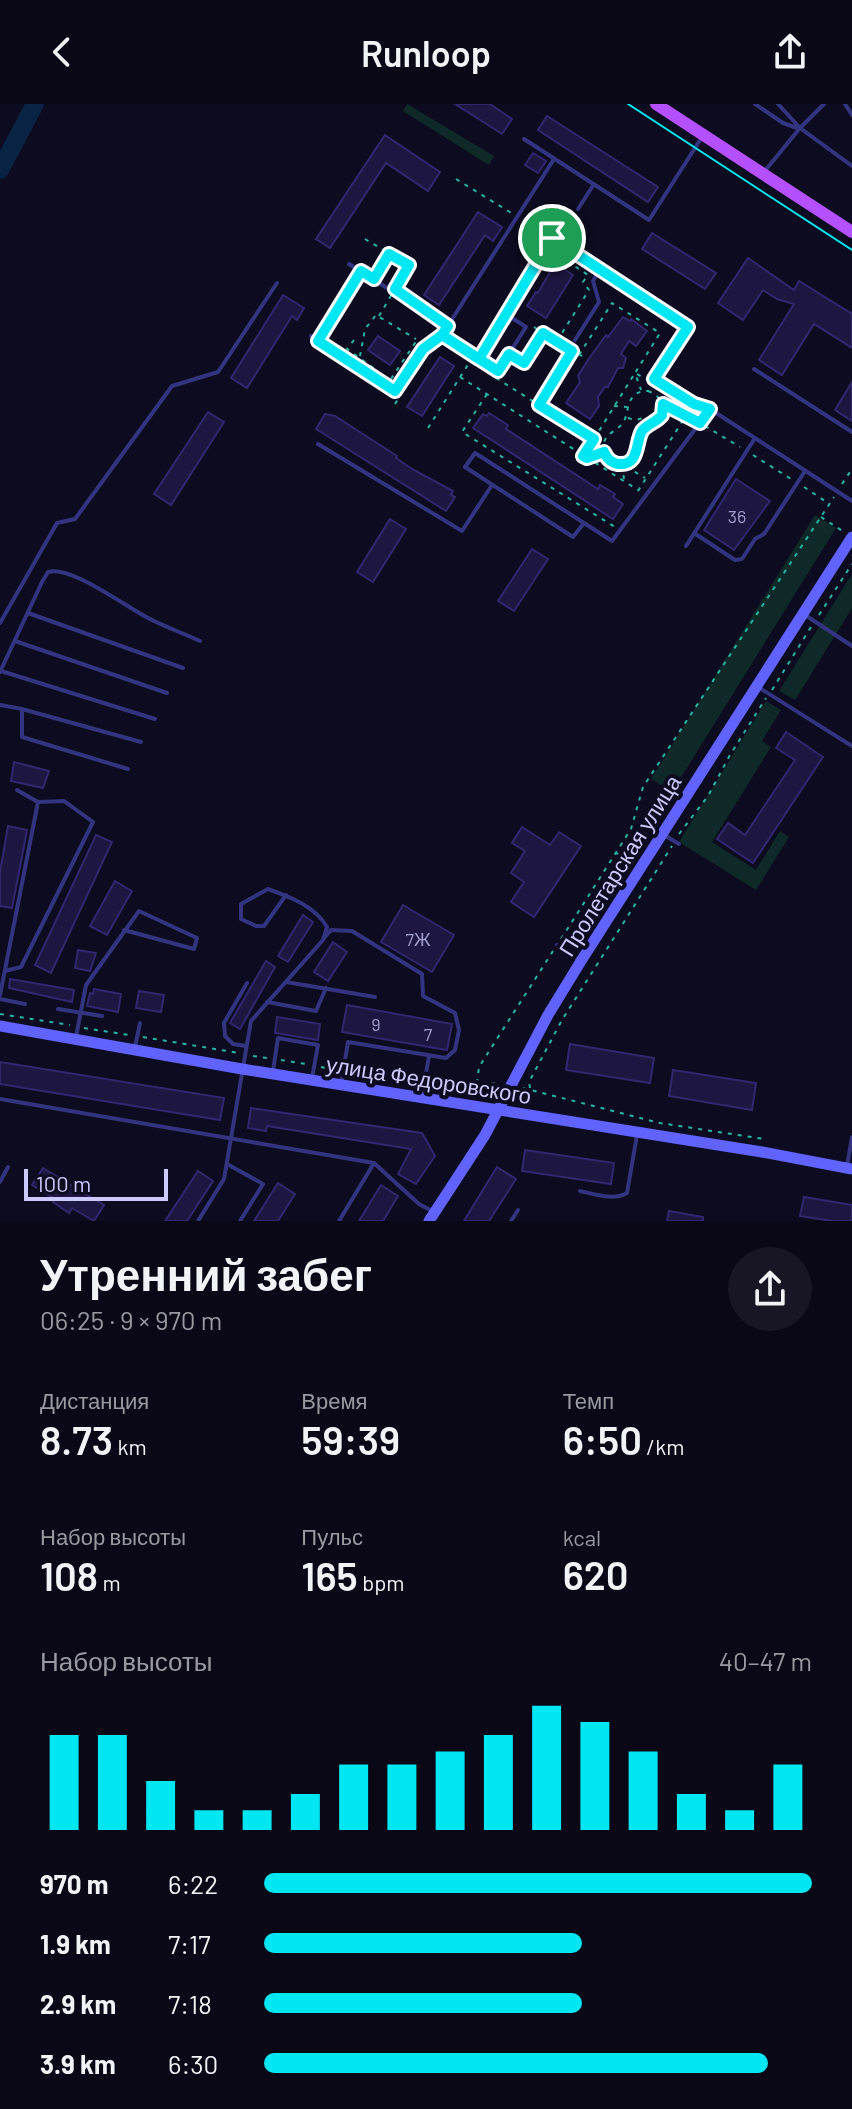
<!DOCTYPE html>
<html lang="ru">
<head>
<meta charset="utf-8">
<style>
	body { margin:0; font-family:Barlow,sans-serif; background:#181624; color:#f1f3f6; height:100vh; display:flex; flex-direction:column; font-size:30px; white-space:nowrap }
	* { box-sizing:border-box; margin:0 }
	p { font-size:26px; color:#999aa1 }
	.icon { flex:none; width:44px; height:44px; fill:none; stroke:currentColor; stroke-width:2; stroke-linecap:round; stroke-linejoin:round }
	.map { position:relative; height:1117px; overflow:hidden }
	.drawer { display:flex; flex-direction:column; background:#0a0817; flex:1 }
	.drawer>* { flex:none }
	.scale { position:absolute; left:24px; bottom:20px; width:144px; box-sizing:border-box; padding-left:8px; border:4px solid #ccc9ff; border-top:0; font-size:22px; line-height:28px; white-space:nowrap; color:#ccc9ff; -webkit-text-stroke:6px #0d0b1f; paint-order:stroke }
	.pin { position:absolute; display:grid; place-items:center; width:68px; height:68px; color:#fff; margin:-34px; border:4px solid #fff; border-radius:50%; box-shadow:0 2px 8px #0007 }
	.round { display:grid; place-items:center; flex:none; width:84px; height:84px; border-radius:42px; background:#181624 }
	.headline { display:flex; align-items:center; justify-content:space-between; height:136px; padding:0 40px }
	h1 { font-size:44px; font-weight:600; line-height:60px }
	.figures { display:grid; grid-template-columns:repeat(3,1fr); gap:12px; height:136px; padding:8px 40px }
	.figures div { display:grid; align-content:center }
	.figures b { font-size:40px; font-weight:600 }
	.figures small { font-size:22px; font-weight:400 }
	.figures p { font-size:22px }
	.chart { height:224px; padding:16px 40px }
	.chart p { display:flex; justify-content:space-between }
	.chart svg { width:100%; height:144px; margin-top:8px; stroke:#00e7f4; stroke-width:6 }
	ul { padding:0 40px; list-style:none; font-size:26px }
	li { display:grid; grid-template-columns:128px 96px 1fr; align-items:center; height:60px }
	li i { height:20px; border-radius:10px; background:#00e7f4 }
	header { display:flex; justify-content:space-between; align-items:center; height:104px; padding:0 40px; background:#0a0817; font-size:36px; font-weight:600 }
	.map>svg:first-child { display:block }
	.green { fill:#0e2927 }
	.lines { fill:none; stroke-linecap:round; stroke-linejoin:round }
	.river { stroke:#092344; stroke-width:18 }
	.building { fill:#1d1640; stroke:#31276e; stroke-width:2 }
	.path { stroke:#27b5a5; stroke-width:2; stroke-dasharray:4 6; stroke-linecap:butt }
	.lane { stroke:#333480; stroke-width:4 }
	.secondary { stroke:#6063ff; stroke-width:11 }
	.primary { stroke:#b550ff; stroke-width:12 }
	.tram { stroke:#00e7f4; stroke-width:2 }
	.route-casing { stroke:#fff; stroke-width:16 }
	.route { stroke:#00e7f4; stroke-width:10 }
	.labels { text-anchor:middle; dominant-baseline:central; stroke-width:8; stroke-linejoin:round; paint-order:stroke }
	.number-label { font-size:18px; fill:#a09ccf }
	.street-label { font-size:22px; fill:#ccc9ff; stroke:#0d0b1f }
</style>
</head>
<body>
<header><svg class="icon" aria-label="back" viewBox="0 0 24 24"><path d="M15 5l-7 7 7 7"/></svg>Runloop<svg class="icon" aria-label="share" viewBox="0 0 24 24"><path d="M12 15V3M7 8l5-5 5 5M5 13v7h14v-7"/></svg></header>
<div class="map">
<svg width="852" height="1117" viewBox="0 0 852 1117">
	<rect width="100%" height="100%" fill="#0d0b1f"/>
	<!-- green -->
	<g class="green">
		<polygon points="407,0 494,52 489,61 403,7"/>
		<polygon points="815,411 836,424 672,688 651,675"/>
		<polygon points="852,470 852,504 795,596 779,587"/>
		<polygon points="766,597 781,606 762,637 771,643 712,738 756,766 780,727 789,733 756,786 679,738"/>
	</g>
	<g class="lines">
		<!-- river -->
		<polyline class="river" points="0,66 35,0"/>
	</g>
	<!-- building -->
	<g class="building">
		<polygon points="455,0 490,0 512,15 502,30"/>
		<polygon points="547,12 658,83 648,98 538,26"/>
		<polygon points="385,31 440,68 428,87 386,59 330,144 316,135"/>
		<polygon points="533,49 546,57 538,69 525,61"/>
		<polygon points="478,108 502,123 493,137 485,131 439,201 424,191"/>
		<polygon points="652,129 716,169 705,185 642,145"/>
		<polygon points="748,154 794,186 799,177 852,210 852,244 814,220 782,271 759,256 794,200 777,195 763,186 743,216 718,199"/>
		<polygon points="555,159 573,171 546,214 527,202 536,188 538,189"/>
		<polygon points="283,191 304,204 297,216 292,212 247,284 231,274"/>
		<polygon points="623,213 630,217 631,215 647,227 636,242 629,237 621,250 626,254 623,264 618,264 608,283 605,283 598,293 599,302 590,315 566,299 580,278 578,272 588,256 606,231 608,233"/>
		<polygon points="378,232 400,247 390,261 368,246"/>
		<polygon points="440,253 454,262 422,312 407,303"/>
		<polygon points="852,278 852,317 835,306"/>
		<polygon points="208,308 224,318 171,401 154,390"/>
		<polygon points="489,309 508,321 506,325 598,385 600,381 615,390 613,393 623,400 613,415 473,324 483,310 487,312"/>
		<polygon points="325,310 335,312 397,352 396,354 412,365 453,387 451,391 455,393 446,407 316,325"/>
		<polygon points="736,375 770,397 734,446 704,426"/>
		<polygon points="390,415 406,425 373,478 357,468"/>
		<polygon points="532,445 548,455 514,507 498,497"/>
		<polygon points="786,628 823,653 753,759 717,735 728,719 745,731 795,656 776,644"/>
		<polygon points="14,658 49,667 43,684 11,677"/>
		<polygon points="8,722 27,726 12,804 0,802 0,768"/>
		<polygon points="522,723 550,741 559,728 581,742 534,813 511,798 524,778 511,769 525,747 512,739"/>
		<polygon points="96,731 112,738 51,869 35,861"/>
		<polygon points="115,777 132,787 107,831 90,822"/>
		<polygon points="403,801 454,831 432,868 381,838"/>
		<polygon points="303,811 313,818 288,858 278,852"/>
		<polygon points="333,838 347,848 328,877 314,868"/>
		<polygon points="78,846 96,849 90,867 75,864"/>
		<polygon points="266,857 275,863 240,925 230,919"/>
		<polygon points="10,875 74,886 72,898 9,884"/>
		<polygon points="94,885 121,890 118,908 87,902 90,889 93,890"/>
		<polygon points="139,887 164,891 161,908 136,904"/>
		<polygon points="347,901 452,920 447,946 342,928"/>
		<polygon points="277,913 320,920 318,936 275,929"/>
		<polygon points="570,940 654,954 650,979 566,966"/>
		<polygon points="0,958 224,994 220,1016 0,980"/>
		<polygon points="673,966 756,979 752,1006 669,992"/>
		<polygon points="251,1004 422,1029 435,1052 416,1080 398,1070 411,1045 267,1022 266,1027 248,1024"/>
		<polygon points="525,1046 614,1059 611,1080 522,1067"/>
		<polygon points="497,1063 516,1075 489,1117 464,1117"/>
		<polygon points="43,1064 104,1101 94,1117 72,1104 69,1109 53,1098 55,1095 32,1081"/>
		<polygon points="198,1067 213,1077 187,1117 165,1117"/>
		<polygon points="278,1079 295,1090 278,1117 254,1117"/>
		<polygon points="381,1081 398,1092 383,1117 359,1117"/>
		<polygon points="804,1093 852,1101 852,1117 832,1117 800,1112"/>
		<polygon points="669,1107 703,1113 703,1117 667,1117"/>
	</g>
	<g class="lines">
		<!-- path -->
		<g class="path">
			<polyline points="456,75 513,110"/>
			<polyline points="365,135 409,161 395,185"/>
			<polyline points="550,151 555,149 588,171 583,178 589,186 557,237"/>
			<polyline points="376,171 389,150"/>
			<polyline points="396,186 443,218"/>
			<polyline points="379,212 392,190"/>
			<polyline points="534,223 543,229"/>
			<polyline points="321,232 358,173"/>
			<polyline points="354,236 347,245 375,265"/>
			<polyline points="579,251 612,199 660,229 635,269 641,286"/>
			<polyline points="360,252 365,225 376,211 416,235"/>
			<polyline points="513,252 524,259 543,229 587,255"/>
			<polyline points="460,273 638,386"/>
			<polyline points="496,274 539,301 572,247"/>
			<polyline points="391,275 417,236"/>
			<path d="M648,287C660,292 663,298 662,311C657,318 648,320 643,327C637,335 641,348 632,355C620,365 600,356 604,339C606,328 619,327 624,317C628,310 627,300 632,294C636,288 642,287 648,287Z"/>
			<polyline points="487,290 462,328 615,423"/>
			<polyline points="670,295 663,300 692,315"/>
			<polyline points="395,300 400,292"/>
			<polyline points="540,301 594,335 584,351"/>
			<polyline points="614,302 627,303"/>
			<polyline points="628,314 635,316 644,314 649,320"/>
			<polyline points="705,322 740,343"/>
			<polyline points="428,324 469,259"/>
			<polyline points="594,335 635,269 646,275"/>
			<polyline points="753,351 791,375"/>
			<polyline points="588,354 604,348"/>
			<polyline points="624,375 622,360 645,374"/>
			<polyline points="842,380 852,365"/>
			<polyline points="804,383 828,399"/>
			<polyline points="638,387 689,307"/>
			<polyline points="821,413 844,428"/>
			<polyline points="819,511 852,460"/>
			<polyline points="772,586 811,523"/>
			<polyline points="679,730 708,692 730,651 766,594"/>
			<polyline points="616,749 631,758"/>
			<polyline points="561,835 631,725 643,683 834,393"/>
			<polyline points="0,910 70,921"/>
			<polyline points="84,924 129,931"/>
			<polyline points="143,933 239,949"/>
			<polyline points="253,952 267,954"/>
			<polyline points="281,956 306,960"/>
			<polyline points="321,963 338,966"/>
			<polyline points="348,967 417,979"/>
			<polyline points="477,979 479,963 553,847"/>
			<polyline points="431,980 501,979"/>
			<polyline points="523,984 660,1019 764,1035"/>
			<polyline points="530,984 529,978 562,916 672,742"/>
		</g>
		<!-- lane -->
		<g class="lane">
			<polyline points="755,0 783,19 797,24"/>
			<polyline points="778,0 800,24 852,62"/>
			<polyline points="845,0 852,11"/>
			<polyline points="524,35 649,116 702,33"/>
			<polyline points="764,68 800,24 824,0"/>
			<polyline points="578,105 594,80"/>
			<polyline points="349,160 387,184"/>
			<polyline points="600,165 688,223 654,275 694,300 710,305 852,397"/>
			<polyline points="442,231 479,255 552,134 600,165 593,177 599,198 575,236"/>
			<polyline points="311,232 395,287 423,245 442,231 554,55"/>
			<polyline points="479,255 498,267 526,223 506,210"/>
			<polyline points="754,265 852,328"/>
			<polyline points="318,340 462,427 492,381"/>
			<polyline points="584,419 573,433 465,363 475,349 612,437 710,305"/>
			<polyline points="694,429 735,456 742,455 755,435 764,430 805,367"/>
			<polyline points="686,442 755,334"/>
			<polyline points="28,509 183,564"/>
			<polyline points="805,511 852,542"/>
			<polyline points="0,519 57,419 75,415 172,282 218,268 277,179"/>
			<polyline points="15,537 167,589"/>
			<polyline points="1,567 155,615"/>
			<path d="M0,568L42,478L48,468C71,461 126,503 148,514C165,523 183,529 200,537"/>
			<polyline points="758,583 852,642"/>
			<polyline points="0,601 22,605 22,633 128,665"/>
			<polyline points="22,605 141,638"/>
			<polyline points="17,686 38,698"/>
			<polyline points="664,731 679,740"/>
			<polyline points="324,834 331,826 352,827 422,870 423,892 455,909 459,926 455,946 446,954 348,938 341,980"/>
			<polyline points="557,841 579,856"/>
			<polyline points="286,878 375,893"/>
			<polyline points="0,891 38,698 64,697 93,718 21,863 5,867"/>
			<polyline points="0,895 25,900"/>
			<polyline points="267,898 316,907 326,884"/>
			<polyline points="58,905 102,912"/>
			<polyline points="76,933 86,881 139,807 197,834 194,845 124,826"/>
			<polyline points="246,942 233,940 225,932 224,919 247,879"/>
			<polyline points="135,943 140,919"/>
			<polyline points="273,967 278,934 318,941 312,974"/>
			<polyline points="422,992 429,952"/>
			<polyline points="0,995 374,1059 419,1100 434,1108"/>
			<polyline points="227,1060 263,1080 240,1117"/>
			<polyline points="847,1062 852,1033"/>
			<polyline points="0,1078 8,1063"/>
			<path d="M580,1087C594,1090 614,1097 627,1089L637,1031"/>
			<path d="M198,1117L224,1075L251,917L323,836L327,823C315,802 290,793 268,785L241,800V815L256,822H264L286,791"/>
			<polyline points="339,1117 374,1059"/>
			<polyline points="511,1117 518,1106"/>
		</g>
		<!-- secondary -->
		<g class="secondary">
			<polyline points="0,922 242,965 762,1048 852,1065"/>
			<polyline points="429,1117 485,1031 548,911 581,857 852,433"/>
		</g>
		<!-- primary -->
		<polyline class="primary" points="656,0 852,128"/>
		<!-- tram -->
		<polyline class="tram" points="628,0 852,146"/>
	</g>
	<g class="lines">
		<!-- route casing -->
		<g class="route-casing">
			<path id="route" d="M552,134L479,255L442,231L423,245L395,287L318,237L361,167L374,175L389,150L409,161L395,185L448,222L442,231L498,267L509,250L524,259L543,229L572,247L539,301L594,335L583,352L587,354L604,348C607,355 611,359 618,360C640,362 635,339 642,327C647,320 657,318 662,311L663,300L700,319L710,305L694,300L654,275L688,223L552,134"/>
		</g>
		<!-- route -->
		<use href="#route" class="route"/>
	</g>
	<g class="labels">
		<!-- number labels -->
		<g class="number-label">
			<text x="737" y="412">36</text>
			<text x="418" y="835">7Ж</text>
			<text x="376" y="920">9</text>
			<text x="428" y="930">7</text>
		</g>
		<!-- street labels -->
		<g class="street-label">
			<text transform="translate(619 761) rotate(-58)">Пролетарская улица</text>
			<text transform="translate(429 975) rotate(9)">улица Федоровского</text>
		</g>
	</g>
</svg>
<div class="scale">100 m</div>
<div class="pin" style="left:552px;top:134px;background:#1e9e55"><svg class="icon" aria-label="arrive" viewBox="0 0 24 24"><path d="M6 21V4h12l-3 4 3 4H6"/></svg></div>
</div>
<section class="drawer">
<div class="headline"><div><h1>Утренний забег</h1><p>06:25 · 9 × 970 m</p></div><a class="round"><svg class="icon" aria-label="share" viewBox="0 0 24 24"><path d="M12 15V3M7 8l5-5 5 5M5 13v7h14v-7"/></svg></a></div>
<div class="figures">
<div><p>Дистанция</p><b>8.73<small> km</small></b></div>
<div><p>Время</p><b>59:39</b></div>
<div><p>Темп</p><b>6:50<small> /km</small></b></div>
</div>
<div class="figures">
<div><p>Набор высоты</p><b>108<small> m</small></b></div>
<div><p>Пульс</p><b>165<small> bpm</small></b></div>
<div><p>kcal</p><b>620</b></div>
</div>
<div class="chart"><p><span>Набор высоты</span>40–47 m</p>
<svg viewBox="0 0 160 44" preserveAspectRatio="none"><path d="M5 44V15M15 44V15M25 44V29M35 44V38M45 44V38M55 44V33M65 44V24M75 44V24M85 44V20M95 44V15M105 44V6M115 44V11M125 44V20M135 44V33M145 44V38M155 44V24"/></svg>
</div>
<ul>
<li><b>970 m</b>6:22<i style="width:100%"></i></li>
<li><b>1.9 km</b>7:17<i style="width:58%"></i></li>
<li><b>2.9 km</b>7:18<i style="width:58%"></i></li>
<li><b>3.9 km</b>6:30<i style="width:92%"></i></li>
</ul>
</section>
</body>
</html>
